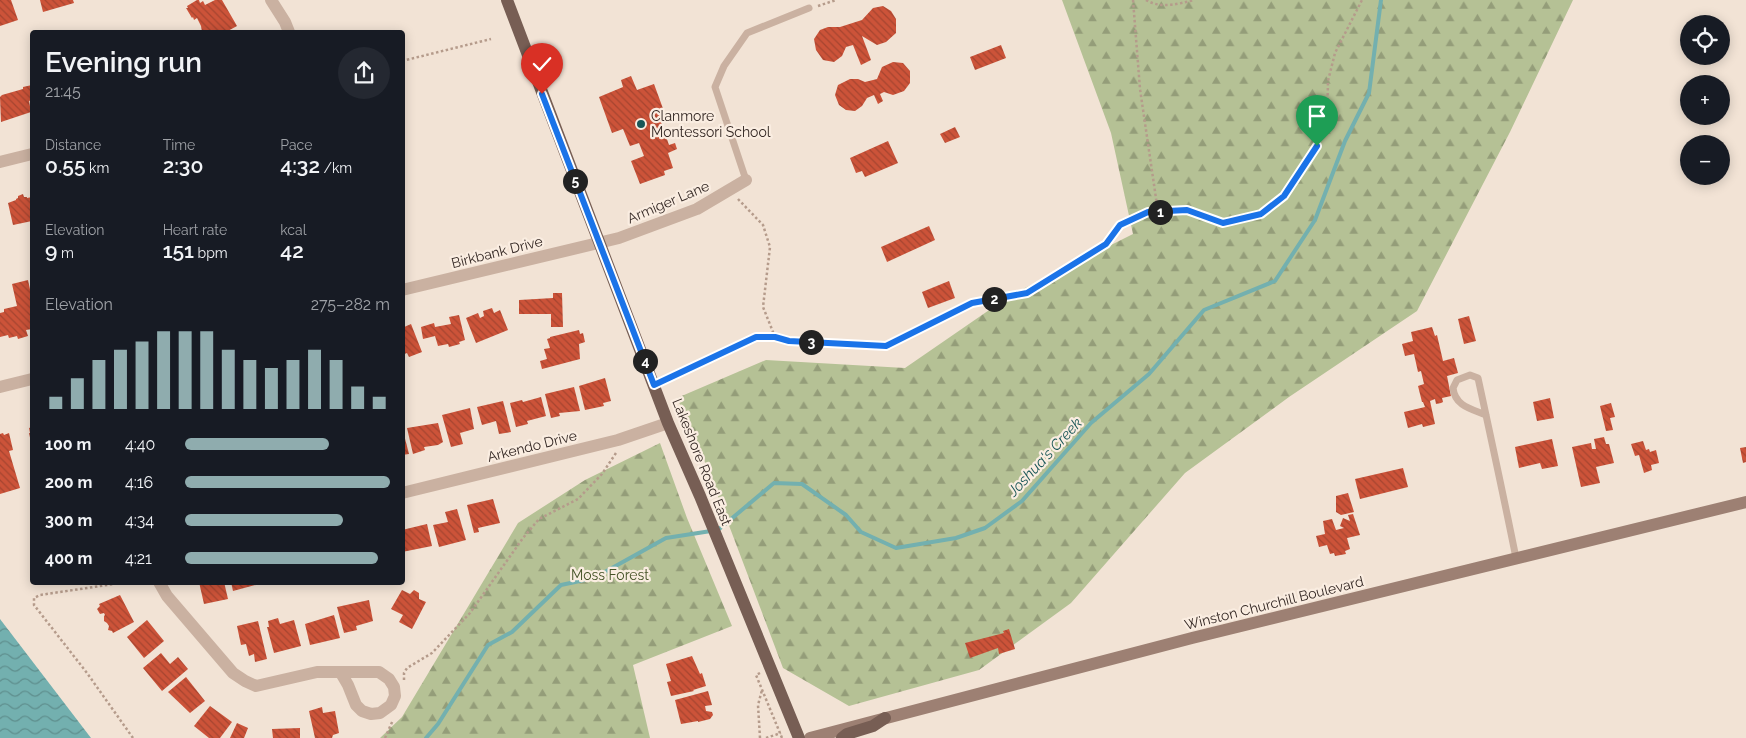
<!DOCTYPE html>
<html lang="en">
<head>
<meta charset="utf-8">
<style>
	body { margin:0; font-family:Raleway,sans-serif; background:#242831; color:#f1f3f6; height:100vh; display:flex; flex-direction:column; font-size:19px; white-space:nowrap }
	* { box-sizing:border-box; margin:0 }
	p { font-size:16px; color:#9ea1a6 }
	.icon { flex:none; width:28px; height:28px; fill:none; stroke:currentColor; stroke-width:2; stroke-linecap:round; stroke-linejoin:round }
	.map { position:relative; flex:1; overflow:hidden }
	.details { position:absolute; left:30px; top:30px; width:375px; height:555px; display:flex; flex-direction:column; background:#171b24; border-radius:5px; box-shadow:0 2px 12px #0003 }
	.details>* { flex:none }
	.controls { position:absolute; left:1680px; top:15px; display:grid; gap:10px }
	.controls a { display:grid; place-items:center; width:50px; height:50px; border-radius:50%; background:#171b24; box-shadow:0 2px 12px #0003; font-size:25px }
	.pin { position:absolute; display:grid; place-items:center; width:42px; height:42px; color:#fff; margin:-51px -21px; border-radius:50% 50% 50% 0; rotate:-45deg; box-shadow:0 0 5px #0007 }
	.pin .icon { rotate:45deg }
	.km { position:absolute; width:25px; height:25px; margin:-12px; border-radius:50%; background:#222; color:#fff; font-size:14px; line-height:25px; text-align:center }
	.round { display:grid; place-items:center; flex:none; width:52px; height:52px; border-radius:26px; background:#242831 }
	.overview { display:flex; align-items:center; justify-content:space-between; height:85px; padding:0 15px }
	h1 { font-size:28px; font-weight:600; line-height:38px }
	.metrics { display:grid; grid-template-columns:repeat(3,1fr); gap:8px; height:85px; padding:5px 15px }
	.metrics div { display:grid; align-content:center }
	.metrics b { font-size:21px; font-weight:600 }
	.metrics small { font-size:14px; font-weight:400 }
	.metrics p { font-size:14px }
	.chart { height:140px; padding:10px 15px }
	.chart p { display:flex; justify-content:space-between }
	.chart svg { width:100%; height:90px; margin-top:5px; stroke:#8facae; stroke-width:6 }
	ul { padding:0 15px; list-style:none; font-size:16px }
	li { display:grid; grid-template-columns:80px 60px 1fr; align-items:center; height:38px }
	li i { height:12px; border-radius:6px; background:#8facae }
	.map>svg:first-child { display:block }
	.forest { fill:url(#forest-firs) }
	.water { fill:url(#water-waves) }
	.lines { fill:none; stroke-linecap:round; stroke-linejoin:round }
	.stream { stroke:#73b0af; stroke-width:4 }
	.building { fill:url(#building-back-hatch) }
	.path { stroke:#b59b8b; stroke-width:2.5; stroke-dasharray:2.5 2.5; stroke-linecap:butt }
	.lane { stroke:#cab1a1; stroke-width:7 }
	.street { stroke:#cab1a1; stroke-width:12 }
	.secondary { stroke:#9d8073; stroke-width:12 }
	.primary { stroke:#775e54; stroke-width:12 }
	.route-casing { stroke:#fff; stroke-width:10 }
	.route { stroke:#1a73e8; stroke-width:6 }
	.poi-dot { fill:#185657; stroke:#faede1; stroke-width:2 }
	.labels { text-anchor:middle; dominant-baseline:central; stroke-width:4.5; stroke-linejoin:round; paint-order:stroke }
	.poi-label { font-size:14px; fill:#342824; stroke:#faede1; text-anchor:start }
	.street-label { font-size:14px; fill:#342824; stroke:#faede1 }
	.park-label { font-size:14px; fill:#455327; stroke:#faede1 }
	.water-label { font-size:15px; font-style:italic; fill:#185657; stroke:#faede1 }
</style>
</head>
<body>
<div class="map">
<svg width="1746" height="738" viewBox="0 0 1746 738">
	<defs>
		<pattern id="forest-firs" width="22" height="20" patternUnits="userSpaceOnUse" patternTransform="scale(1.25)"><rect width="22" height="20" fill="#b5c195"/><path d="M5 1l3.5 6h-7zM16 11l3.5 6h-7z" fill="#949d79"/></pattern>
		<pattern id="water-waves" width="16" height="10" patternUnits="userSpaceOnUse" patternTransform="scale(1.25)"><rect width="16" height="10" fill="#73b0af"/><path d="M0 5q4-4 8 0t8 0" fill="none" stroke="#5f8f8e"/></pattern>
		<pattern id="building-back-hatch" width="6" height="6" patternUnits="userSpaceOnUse" patternTransform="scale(1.25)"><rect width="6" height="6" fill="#cc5339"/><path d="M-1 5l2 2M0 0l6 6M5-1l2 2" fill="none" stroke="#a64530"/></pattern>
	</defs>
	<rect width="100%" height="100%" fill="#f2e3d5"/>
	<!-- forest -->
	<g class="forest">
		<polygon points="1062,0 1573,0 1510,132 1417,311 1289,397 1185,473 1071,603 979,670 849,706 783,668 697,441 677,398 766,360 905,368 1011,295 1133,234 1111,133"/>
		<polygon points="660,443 687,518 732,626 633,665 650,738 380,738 402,717 518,523 585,480"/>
	</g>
	<!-- water -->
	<polygon class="water" points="0,619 91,738 0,738"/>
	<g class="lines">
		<!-- stream -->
		<g class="stream">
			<polyline points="718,530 774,483 802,484 846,515 861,532 896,548 956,538 985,528 1022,501 1091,423 1149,374 1204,310 1275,281 1315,220 1345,141 1369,93 1381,0"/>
			<polyline points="426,738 438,724 488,645 512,632 561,585 594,578 666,538 711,531"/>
		</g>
	</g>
	<!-- building -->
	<g class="building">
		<polygon points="0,0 11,0 18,20 0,26"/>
		<polygon points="40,0 73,0 74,3 43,12"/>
		<polygon points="197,0 199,0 200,3 203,1 205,5 215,0 222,0 237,26 226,32 202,32 201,26 197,18 194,20 193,17 192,18 186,8 188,8 187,6"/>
		<polygon points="883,6 891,11 896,19 896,33 886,42 877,45 862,36 871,60 861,65 853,45 846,47 842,56 834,62 823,60 816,50 814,39 820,30 828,27 840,27 862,20 873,8"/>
		<polygon points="1001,45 1006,58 975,70 970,57"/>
		<polygon points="893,62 903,63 910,71 910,83 904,91 893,95 884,92 880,94 883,101 878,104 874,95 867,98 862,106 855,111 846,110 839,105 835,95 838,85 850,79 858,79 865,82 877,79 882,67"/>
		<polygon points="631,76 637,90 654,84 665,114 659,116 669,145 675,143 677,149 668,153 673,168 664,171 665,175 640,184 631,161 644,156 639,143 630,146 623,129 612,133 599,97 623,87 621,80"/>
		<polygon points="32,85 32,100 29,101 31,112 1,122 0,97 2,95 23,89 23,87"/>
		<polygon points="955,127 960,137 945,143 940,134"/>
		<polygon points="888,141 898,163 865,177 862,171 856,173 850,158"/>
		<polygon points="23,194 24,197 27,197 27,198 32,197 32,221 13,225 8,203 16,200 16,199 18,198 18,196"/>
		<polygon points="929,226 935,240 887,262 881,247"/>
		<polygon points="28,280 32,299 32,329 26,330 28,336 18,339 17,336 9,338 8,335 0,337 0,313 4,312 4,309 17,306 12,284"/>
		<polygon points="949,281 955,298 928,308 922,292"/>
		<polygon points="553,293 562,293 563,327 551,327 551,314 519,314 519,300 553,298"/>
		<polygon points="492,308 494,313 500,310 508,330 476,343 466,318 478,313 480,318 484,316 483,311"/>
		<polygon points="459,315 465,340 459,342 460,344 449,347 448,344 438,346 435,336 423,339 421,327 434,323 435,327 451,324 449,317"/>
		<polygon points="1469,316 1476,341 1464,344 1458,319"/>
		<polygon points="411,324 422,352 409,357 407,353 402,355 402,328"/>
		<polygon points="1432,327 1435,336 1437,335 1443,361 1454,358 1458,373 1447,376 1451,396 1442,398 1443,402 1441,403 1436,404 1435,399 1430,401 1435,424 1423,427 1422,424 1408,428 1404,412 1425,407 1423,402 1422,402 1418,386 1424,384 1421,371 1418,372 1414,354 1405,356 1402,344 1413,341 1411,332"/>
		<polygon points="579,330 580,334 583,333 585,342 579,344 580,359 542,369 540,361 547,359 544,349 550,348 547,339 550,338 550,337"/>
		<polygon points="605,378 611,401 603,403 604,406 585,410 579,386"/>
		<polygon points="574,387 580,411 559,413 560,416 551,418 545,394"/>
		<polygon points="541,397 546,416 527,421 528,424 516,427 510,403 522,400 523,402"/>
		<polygon points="1550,398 1554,418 1537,421 1533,402"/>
		<polygon points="503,401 511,432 499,434 496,421 482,425 477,407"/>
		<polygon points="1611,403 1615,417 1610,418 1613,430 1606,431 1600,406"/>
		<polygon points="470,408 474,429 460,433 463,444 451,447 442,415"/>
		<polygon points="438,423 443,442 438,445 424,447 425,450 413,454 407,428"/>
		<polygon points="32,427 32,447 29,433 30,433 29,428"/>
		<polygon points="402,427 409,454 402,455"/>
		<polygon points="3,433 4,435 9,433 13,450 9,451 20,488 0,494 0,434"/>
		<polygon points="1604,437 1606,444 1609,444 1614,463 1596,467 1600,483 1581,487 1572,447 1591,443 1592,449 1596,449 1594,439"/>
		<polygon points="1552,439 1558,466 1542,469 1540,463 1519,468 1515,447"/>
		<polygon points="1643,441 1646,450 1649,449 1650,452 1656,450 1659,463 1651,465 1652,470 1644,473 1639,455 1635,456 1631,444"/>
		<polygon points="1746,447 1746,462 1743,463 1740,448"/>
		<polygon points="1403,468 1408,487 1360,499 1355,479"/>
		<polygon points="1348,493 1354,512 1341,515 1336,512 1336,496"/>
		<polygon points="493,499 500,523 478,528 479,532 474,533 467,505"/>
		<polygon points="457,509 466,540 439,547 433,525 448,522 445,512"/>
		<polygon points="1353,514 1360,535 1347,538 1350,549 1345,551 1346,554 1335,556 1334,553 1330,554 1327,545 1319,547 1316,536 1325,534 1323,521 1332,519 1336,530 1344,528 1340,526 1343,518 1350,521 1348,515"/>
		<polygon points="427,524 432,546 402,552 402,530"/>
		<polygon points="199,582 224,582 228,599 204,604"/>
		<polygon points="231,582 263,582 263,583 233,591"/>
		<polygon points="402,590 410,594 414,590 419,593 419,599 426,602 412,629 399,622 403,615 391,609"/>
		<polygon points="120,595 134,622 113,633 112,631 108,630 109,626 107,623 104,621 104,616 105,615 104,613 100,614 97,609 100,606 99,604"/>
		<polygon points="369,600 373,621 356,626 357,630 344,633 337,607"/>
		<polygon points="334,615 340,638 310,645 305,624"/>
		<polygon points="278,618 280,624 294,620 301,646 274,653 267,627 269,627 268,621"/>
		<polygon points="147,620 164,641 144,658 127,637"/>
		<polygon points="258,621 267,659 255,662 254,654 249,656 246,644 241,645 237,626"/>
		<polygon points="1009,629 1015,649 999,654 998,648 970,658 965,643 1004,633 1003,631"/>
		<polygon points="161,653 170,664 178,657 188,669 162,691 143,668"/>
		<polygon points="692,656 700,674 702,673 706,686 693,690 694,691 671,696 667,682 671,681 666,664"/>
		<polygon points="186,677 205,701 190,713 168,692"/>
		<polygon points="708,691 712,705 705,706 706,711 712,712 713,715 710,719 698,722 698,721 681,724 675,700"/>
		<polygon points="210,706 232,722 220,738 209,738 194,726"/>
		<polygon points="322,707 323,713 335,711 339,733 333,735 332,738 315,738 309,711"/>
		<polygon points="237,723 248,728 244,738 230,738"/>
		<polygon points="300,728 300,738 273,738 272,729"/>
	</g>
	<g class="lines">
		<!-- path -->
		<g class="path">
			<polyline points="1133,0 1140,89 1158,212"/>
			<path d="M1146,0C1161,9 1178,4 1194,0"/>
			<polyline points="818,6 836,0"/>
			<polyline points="402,61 491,39"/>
			<polyline points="738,199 763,225 770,247 763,307 775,337"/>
			<polyline points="664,380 756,337 775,337 789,341 886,346 972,303 1027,293 1106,244 1120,225 1148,212 1187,210 1223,223 1261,214 1284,196 1317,146 1327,125 1328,81 1335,53 1362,0"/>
			<polyline points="127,582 40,595 34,598 34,605 87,673 133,738"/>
			<polyline points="760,673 756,675 782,738"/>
			<polyline points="404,680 404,673 407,668 432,653 470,613 523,538 539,519 578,499 602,474 616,453"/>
			<polyline points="385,738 393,720"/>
			<polyline points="760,738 758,705 762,690"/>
			<polyline points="766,738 781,733"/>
		</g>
		<!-- lane -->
		<g class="lane">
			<polyline points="746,180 715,87 724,66 747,33 809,8"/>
			<path d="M1486,415C1471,409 1455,406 1453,388L1457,380L1470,375L1478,378C1491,438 1504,498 1516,558"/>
		</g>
		<!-- street -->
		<g class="street">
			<polyline points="271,0 285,22 289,32"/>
			<polyline points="0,162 32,154"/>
			<polyline points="402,290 619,238 697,209 746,180"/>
			<polyline points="0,387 32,379"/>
			<polyline points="402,493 618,440 668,423"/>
			<polyline points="159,582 167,596 233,673 245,681 256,686 317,672 379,672 389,679 394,687 395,696 391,705 380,713 371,714 362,711 356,705 348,685 341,673"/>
		</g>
		<!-- secondary -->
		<polyline class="secondary" points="810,738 1192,638 1746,502"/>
		<!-- primary -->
		<g class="primary">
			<polyline points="507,0 668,423 700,496 799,738"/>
			<polyline points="842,738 847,734 873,726 885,718"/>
		</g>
	</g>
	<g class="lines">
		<!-- route casing -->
		<g class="route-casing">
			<polyline id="route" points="542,94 654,385 756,337 775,337 789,341 886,346 972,303 1027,293 1106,244 1120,225 1148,212 1187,210 1223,223 1261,214 1284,196 1317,146"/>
		</g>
		<!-- route -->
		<use href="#route" class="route"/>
	</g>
	<!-- markers -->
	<circle class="poi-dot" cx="641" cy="124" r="5"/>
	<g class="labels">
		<!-- poi labels -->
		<g class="poi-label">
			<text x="651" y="116">Clanmore<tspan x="651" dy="16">Montessori School</tspan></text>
		</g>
		<!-- street labels -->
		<g class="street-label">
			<text transform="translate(668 202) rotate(-23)">Armiger Lane</text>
			<text transform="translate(497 252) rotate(-14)">Birkbank Drive</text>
			<text transform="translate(532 446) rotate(-14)">Arkendo Drive</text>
			<text transform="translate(702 462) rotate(68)">Lakeshore Road East</text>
			<text transform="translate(1274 603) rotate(-14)">Winston Churchill Boulevard</text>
		</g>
		<!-- park labels -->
		<g class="park-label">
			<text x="610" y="575">Moss Forest</text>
		</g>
		<!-- water labels -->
		<g class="water-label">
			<text transform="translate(1045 457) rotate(-47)">Joshua's Creek</text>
		</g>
	</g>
</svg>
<div class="controls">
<a><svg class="icon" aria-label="locate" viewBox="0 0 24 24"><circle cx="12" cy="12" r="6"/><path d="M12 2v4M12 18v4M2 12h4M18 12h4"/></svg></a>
<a>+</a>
<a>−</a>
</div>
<div class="pin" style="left:1317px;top:146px;background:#1e9e55"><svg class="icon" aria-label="arrive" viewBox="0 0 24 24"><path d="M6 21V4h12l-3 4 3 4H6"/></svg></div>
<div class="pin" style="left:542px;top:94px;background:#d93025"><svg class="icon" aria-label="check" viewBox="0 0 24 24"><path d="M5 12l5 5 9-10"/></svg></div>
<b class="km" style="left:1160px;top:212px">1</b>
<b class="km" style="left:994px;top:299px">2</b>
<b class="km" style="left:811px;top:342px">3</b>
<b class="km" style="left:645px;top:361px">4</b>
<b class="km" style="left:575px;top:181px">5</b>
<section class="details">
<div class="overview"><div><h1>Evening run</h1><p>21:45</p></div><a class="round"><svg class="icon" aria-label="share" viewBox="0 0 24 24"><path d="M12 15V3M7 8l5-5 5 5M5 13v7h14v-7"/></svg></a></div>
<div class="metrics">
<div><p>Distance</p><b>0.55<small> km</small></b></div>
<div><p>Time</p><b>2:30</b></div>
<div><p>Pace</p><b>4:32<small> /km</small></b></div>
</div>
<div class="metrics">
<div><p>Elevation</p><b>9<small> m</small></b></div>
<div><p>Heart rate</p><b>151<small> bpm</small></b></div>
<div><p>kcal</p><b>42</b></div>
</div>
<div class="chart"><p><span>Elevation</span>275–282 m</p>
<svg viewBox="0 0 160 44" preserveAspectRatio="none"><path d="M5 44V38M15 44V29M25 44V20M35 44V15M45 44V11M55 44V6M65 44V6M75 44V6M85 44V15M95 44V20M105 44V24M115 44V20M125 44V15M135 44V20M145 44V33M155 44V38"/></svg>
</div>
<ul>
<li><b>100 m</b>4:40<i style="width:70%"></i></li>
<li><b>200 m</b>4:16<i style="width:100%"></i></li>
<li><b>300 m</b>4:34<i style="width:77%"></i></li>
<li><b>400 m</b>4:21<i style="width:94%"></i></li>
</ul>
</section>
</div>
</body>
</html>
